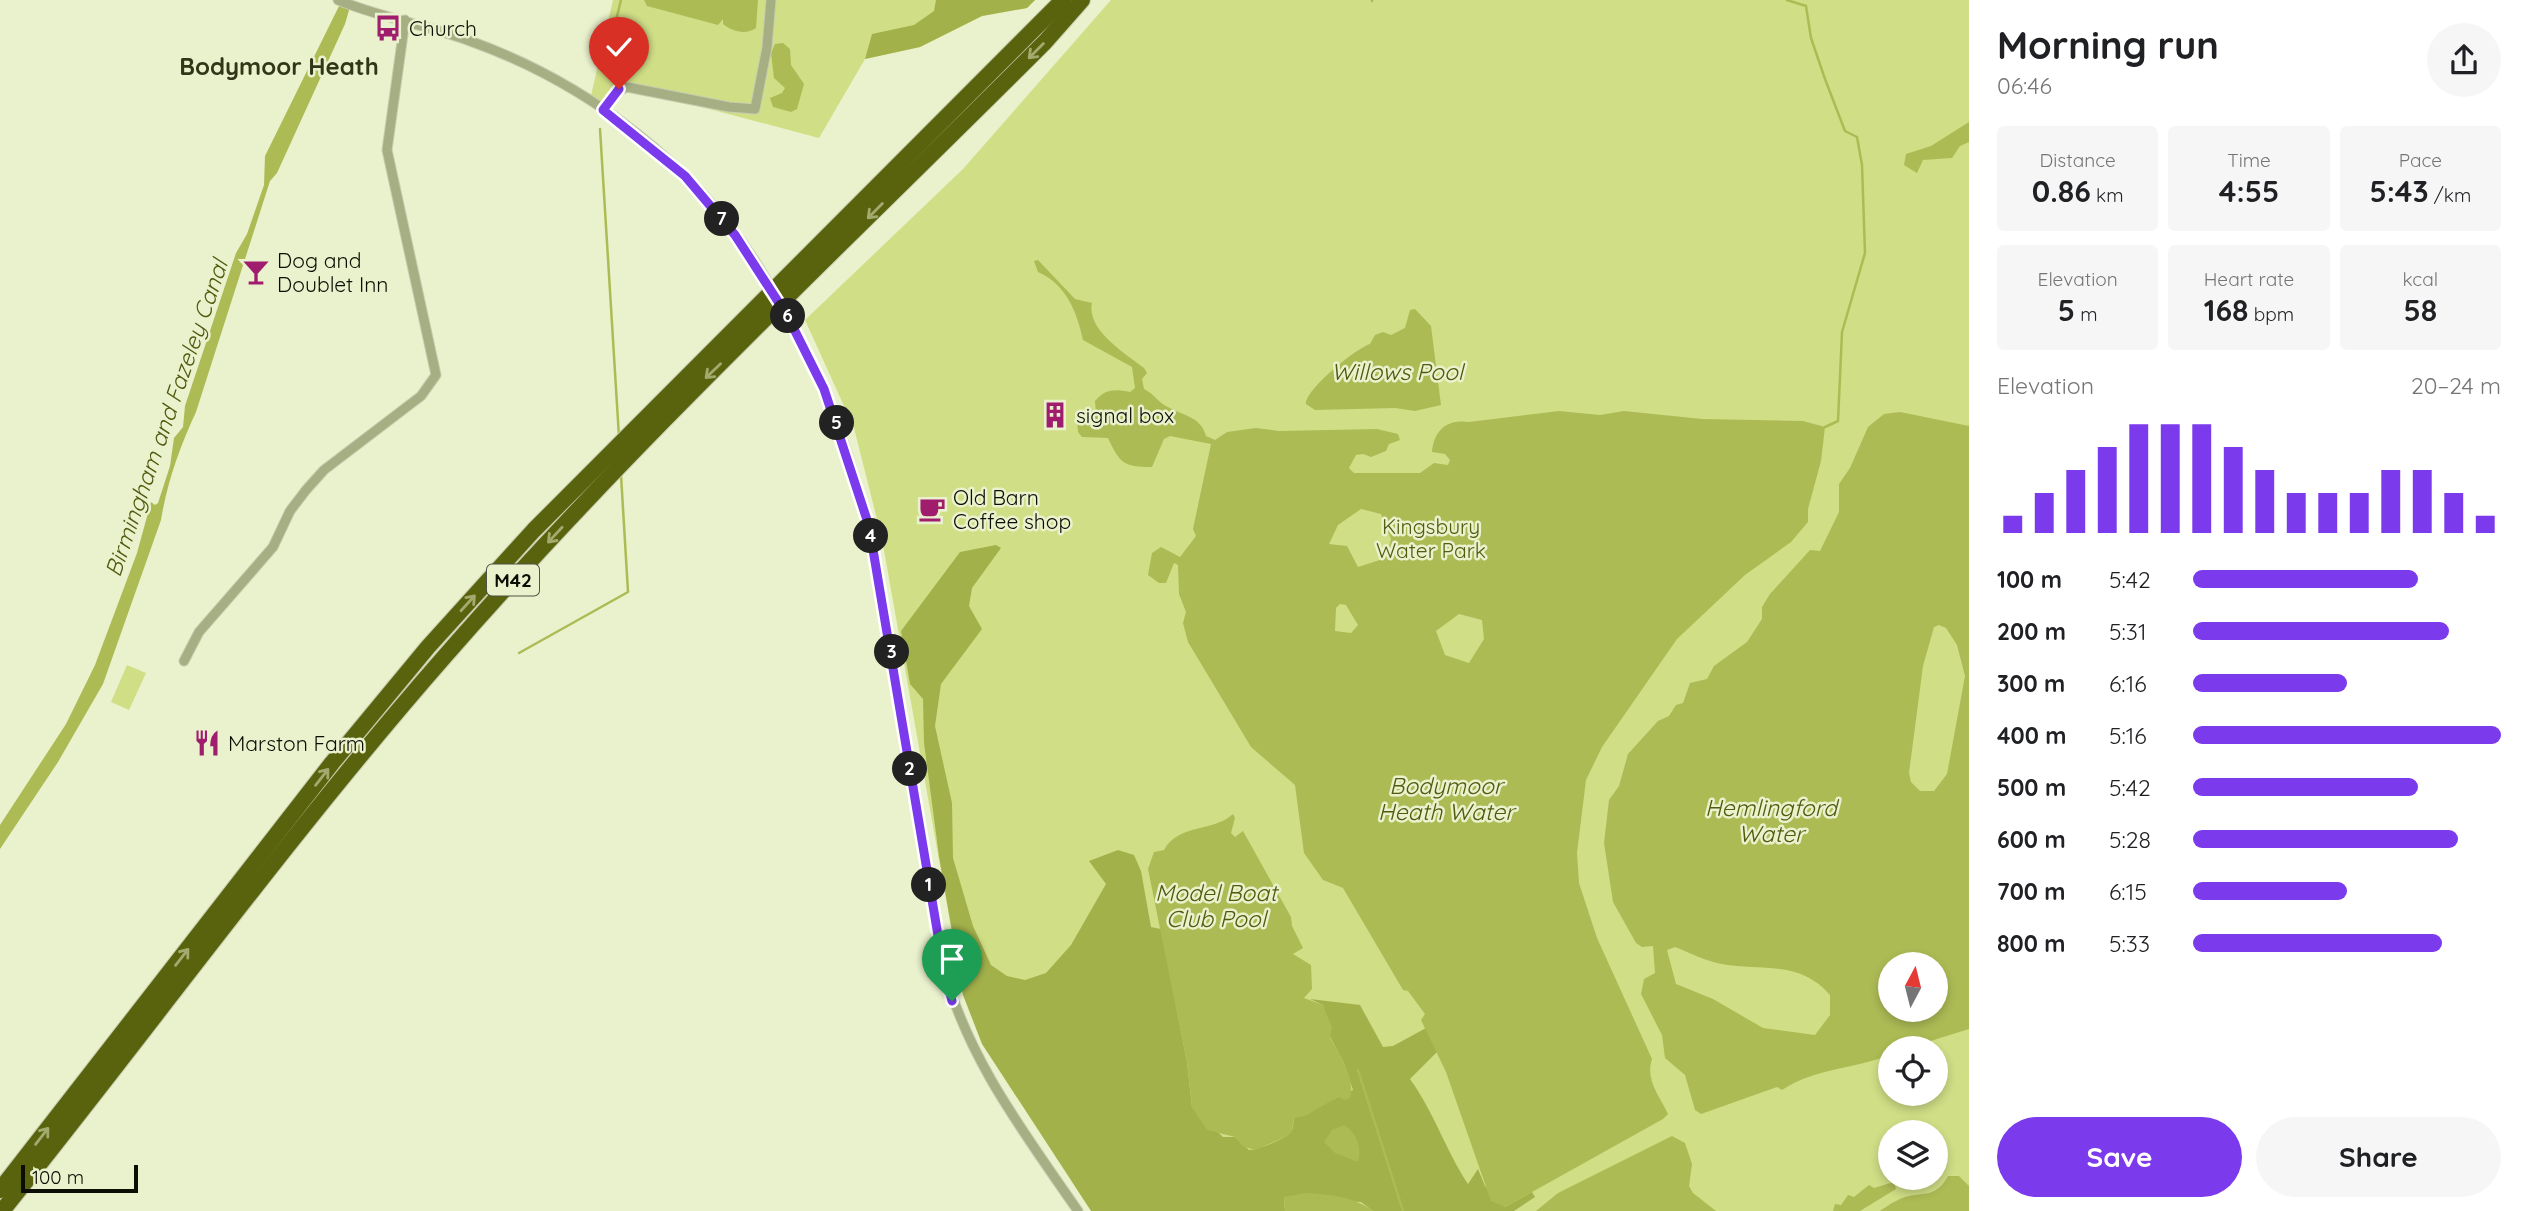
<!DOCTYPE html>
<html lang="en">
<head>
<meta charset="utf-8">
<style>
	body { margin:0; font-family:Quicksand,sans-serif; background:#f6f6f6; color:#202124; height:100vh; display:flex; flex-direction:column; font-size:26px; white-space:nowrap }
	* { box-sizing:border-box; margin:0 }
	p { font-size:23px; color:#757577 }
	.icon { flex:none; width:38px; height:38px; fill:none; stroke:currentColor; stroke-width:2; stroke-linecap:round; stroke-linejoin:round }
	.map { position:relative; flex:1; overflow:hidden }
	.drawer { display:flex; flex-direction:column; background:#fff; width:560px }
	.drawer>* { flex:none }
	.needle { width:46px; rotate:7deg }
	.buttons { position:absolute; left:1878px; top:952px; display:grid; gap:14px }
	.buttons a { display:grid; place-items:center; width:70px; height:70px; border-radius:50%; background:#fff; box-shadow:0 4px 10px #0003; font-size:35px }
	.scale { position:absolute; left:21px; bottom:18px; width:117px; box-sizing:border-box; padding-left:7px; border:4px solid #0c0e04; border-top:0; font-size:19px; line-height:24px; white-space:nowrap; color:#0c0e04; -webkit-text-stroke:5px #eaf1cd; paint-order:stroke }
	.pin { position:absolute; display:grid; place-items:center; width:60px; height:60px; color:#fff; margin:-72px -30px; border-radius:50% 50% 50% 0; rotate:-45deg; box-shadow:0 0 7px #0007 }
	.pin .icon { rotate:45deg }
	.km { position:absolute; width:35px; height:35px; margin:-18px; border-radius:50%; background:#222; color:#fff; font-size:19px; line-height:35px; text-align:center }
	.round { display:grid; place-items:center; flex:none; width:74px; height:74px; border-radius:37px; background:#f6f6f6 }
	.overview { display:flex; align-items:center; justify-content:space-between; height:119px; padding:0 28px }
	h1 { font-size:38px; font-weight:700; line-height:52px }
	.metrics { display:grid; grid-template-columns:repeat(3,1fr); gap:10px; height:119px; padding:7px 28px }
	.metrics div { display:grid; align-content:center; border-radius:7px; background:#f6f6f6; text-align:center }
	.metrics b { font-size:30px; font-weight:700 }
	.metrics small { font-size:19px; font-weight:400 }
	.metrics p { font-size:19px }
	.chart { height:196px; padding:14px 28px }
	.chart p { display:flex; justify-content:space-between }
	.chart svg { width:100%; height:126px; margin-top:7px; stroke:#7c3aed; stroke-width:6 }
	.cta { display:flex; gap:14px; margin-top:auto; padding:14px 28px }
	.cta a { flex:1; height:80px; border-radius:42px; background:#7c3aed; color:#fff; font-size:28px; font-weight:700; line-height:80px; text-align:center }
	.cta a+a { background:#f6f6f6; color:#202124 }
	ul { padding:0 28px; list-style:none; font-size:23px }
	li { display:grid; grid-template-columns:112px 84px 1fr; align-items:center; height:52px }
	li i { height:18px; border-radius:9px; background:#7c3aed }
	main { display:flex; flex:1; min-height:0 }
	.map>svg:first-child { display:block }
	.green { fill:#d0de86; fill-rule:evenodd }
	.forest { fill:#a3b14b }
	.water { fill:#adbb55; fill-rule:evenodd }
	.lines { fill:none; stroke-linecap:round; stroke-linejoin:round }
	.stream { stroke:#adbb55; stroke-width:2.5 }
	.minor-casing { stroke:#c6cdad; stroke-width:11 }
	.motorway-casing { stroke:#c6cdad; stroke-width:18 }
	.minor { stroke:#a6ae84; stroke-width:9 }
	.motorway { stroke:#59630e; stroke-width:16 }
	.minor-bridge-casing { stroke:#c6cdad; stroke-width:11; stroke-linecap:butt }
	.minor-bridge { stroke:#a6ae84; stroke-width:9 }
	.oneway { stroke:#a2aa6e }
	.route-casing { stroke:#fff; stroke-width:14 }
	.route { stroke:#7c3aed; stroke-width:9 }
	.labels { text-anchor:middle; dominant-baseline:central; stroke-width:5; stroke-linejoin:round; paint-order:stroke }
	.shield { fill:#eaf1cd; stroke:#4f5240; stroke-width:2 }
	.shield-label { font-size:19px; font-weight:bold; fill:#0c0e04 }
	.poi-label { font-size:21px; fill:#0c0e04; stroke:#eaf1cd; text-anchor:start }
	.park-label { font-size:21px; fill:#535c11; stroke:#eaf1cd }
	.water-label { font-size:23px; font-style:italic; fill:#515a0e; stroke:#eaf1cd }
	.quarter-label { font-size:24px; font-weight:bold; fill:#323618; stroke:#eaf1cd }
</style>
</head>
<body>
<main>
<div class="map">
<svg width="1969" height="1211" viewBox="0 0 1969 1211">
	<rect width="100%" height="100%" fill="#eaf1cd"/>
	<!-- green -->
	<g class="green">
		<polygon points="613,0 1035,0 1027,8 982,16 920,47 865,59 819,138 627,87 619,89 603,110 590,100"/>
		<path d="M1111,0H1969V1211H1092L963,995L882,539L854,428L805,320L963,169ZM1890,964H1936V1010H1890ZM1890,1048H1936V1094H1890ZM1890,1132H1936V1178H1890Z"/>
		<polygon points="127,665 146,673 129,710 111,702"/>
	</g>
	<!-- forest -->
	<g class="forest">
		<polygon points="936,0 1035,0 1027,8 982,16 920,47 865,59 872,34 914,25 934,11"/>
		<path d="M996,545L1001,548L972,588L969,606L982,629L941,684L935,726L952,803L953,858L973,926L991,965L1007,976L1025,980L1046,973L1071,945L1106,884L1089,861L1118,850L1134,855L1141,871L1151,927L1161,929L1187,1062L1192,1107L1223,1137H1235L1249,1150C1258,1150 1289,1138 1292,1130C1294,1126 1293,1122 1294,1118L1353,1090L1344,1063L1330,1037L1323,1005L1310,999L1360,1005L1383,1047L1393,1046L1426,1028L1438,1051L1410,1079C1434,1112 1445,1149 1468,1184L1478,1169L1485,1186L1505,1207L1532,1192L1535,1197L1514,1211H1373L1361,1202L1284,1197L1285,1211H1091L982,1044L963,995L939,856L924,743L923,699L910,684L901,631L960,552Z"/>
	</g>
	<!-- water -->
	<g class="water">
		<path d="M342,0H352L345,24L277,173L270,181L196,412C180,446 167,483 161,520L103,684L58,762L0,849V825L66,724L95,665L137,553L151,502L155,505L158,503L170,466L174,438L183,427L185,406L236,253L247,234L264,185L265,156Z"/>
		<path d="M644,0H758L756,28C746,35 733,32 723,24V19L718,25L647,6Z"/>
		<polygon points="783,43 790,49 791,65 804,84 797,109 791,112 773,107 770,98 782,93 785,88 774,78 771,53 775,44"/>
		<polygon points="1969,122 1969,142 1960,146 1952,158 1923,160 1917,173 1904,165 1906,154 1931,146"/>
		<path d="M1038,260L1075,299L1092,303C1086,330 1126,354 1144,368L1147,373L1142,379L1144,389C1154,394 1157,401 1166,406C1181,415 1201,416 1206,436L1215,440L1227,432L1256,428L1279,431L1377,429L1398,434L1400,440L1389,444L1386,451L1371,457L1363,454L1356,455L1349,468L1354,473H1420L1434,463L1448,465L1450,460L1445,454L1432,452C1434,429 1448,419 1469,422L1559,411L1600,415L1624,411L1702,419L1803,421L1825,427L1821,461L1808,509V522L1791,542L1745,575L1677,639L1602,747L1586,780L1577,853L1579,883L1597,938L1652,1059C1645,1081 1660,1096 1668,1114L1663,1119L1505,1207L1491,1201L1446,1072L1421,1020L1425,1014L1408,991L1403,990L1343,888L1323,880L1304,853L1295,785L1251,747L1188,642L1183,623L1186,612L1179,594L1178,565L1174,563L1166,583H1159L1148,575L1152,553L1161,547L1180,557L1196,536L1193,529L1211,444L1170,436L1164,439L1152,467C1123,467 1120,463 1108,438L1082,437L1078,432L1077,421L1084,416L1096,414L1095,401C1105,389 1115,389 1130,392L1135,388L1132,367L1083,340C1077,312 1066,284 1038,272L1034,261ZM1361,509L1381,514L1391,539L1386,558L1358,567L1347,546L1329,544L1338,525ZM1340,604L1346,605L1358,625L1351,633L1335,631L1336,608ZM1459,614L1482,620L1484,639L1469,663L1445,655L1436,631Z"/>
		<path d="M1415,309L1431,326L1441,405L1415,411L1395,408L1315,410L1306,404C1305,390 1355,349 1370,344L1375,335L1383,332L1391,335L1405,328L1410,310Z"/>
		<path d="M1900,412L1969,426V1029L1908,1048H1890V1055C1854,1069 1815,1068 1782,1090L1777,1087L1701,1114L1695,1110L1685,1075L1665,1058L1662,1035L1641,994L1644,979L1655,973L1653,946L1642,947L1636,943L1613,902L1604,843L1609,800L1619,786L1628,754L1658,721L1669,716L1676,705L1683,703L1690,683L1707,679L1714,666L1747,642L1762,619V607L1770,594L1810,550L1820,551L1839,512V484L1850,468L1868,427L1884,414ZM1939,625L1946,628L1957,645L1965,676L1947,774L1934,791H1920L1911,782L1909,773L1923,666L1934,627ZM1675,947C1690,953 1706,961 1722,964C1761,971 1800,960 1830,995V1015L1815,1035L1763,1028L1713,999L1676,984L1667,950ZM1890,964H1936V1010H1890Z"/>
		<path d="M1233,814L1235,818L1231,833L1235,837L1243,831L1291,917L1292,926L1303,948L1293,954L1311,965L1312,989L1304,998L1323,1005L1332,1028L1330,1038C1339,1054 1356,1078 1350,1098L1345,1100L1338,1097L1305,1116L1294,1118L1292,1131L1287,1136L1256,1150L1244,1147L1235,1137L1207,1130L1192,1107L1187,1062L1148,869L1154,852L1164,850C1179,823 1212,833 1233,814Z"/>
		<path d="M1344,1125C1357,1133 1362,1148 1358,1162L1335,1153L1324,1142L1332,1130Z"/>
		<polygon points="1672,1136 1685,1143 1692,1164 1689,1186 1693,1193 1716,1211 1536,1211 1558,1193"/>
		<path d="M1948,1176H1959L1969,1186V1211H1880C1887,1206 1896,1200 1905,1197C1924,1192 1936,1198 1948,1176Z"/>
		<polygon points="1894,1182 1896,1189 1860,1211 1833,1211 1835,1204 1841,1205 1848,1195 1854,1197 1869,1185 1874,1188"/>
		<path d="M1307,1193C1331,1195 1353,1196 1373,1211H1285L1284,1197Z"/>
	</g>
	<g class="lines">
		<!-- stream -->
		<g class="stream">
			<polyline points="1787,0 1806,6 1811,38 1825,79 1845,131 1857,137 1862,165 1865,253 1842,332 1838,421 1825,427"/>
			<polyline points="1372,1 1372,0"/>
			<polyline points="604,70 621,0"/>
			<polyline points="600,129 619,437"/>
			<polyline points="519,653 628,592 621,475"/>
			<polyline points="1358,1070 1403,1211"/>
		</g>
		<!-- minor casing -->
		<g class="minor-casing">
			<g id="minor">
				<path d="M338,0C381,18 427,25 470,41C588,83 700,168 764,276"/>
				<polyline points="603,110 614,93 627,87 729,107 755,109 767,47 771,0"/>
				<path d="M788,317C858,438 879,573 900,708C914,794 928,880 943,965C966,1057 1025,1134 1078,1211"/>
				<polyline points="184,661 199,632 273,547 290,511 306,490 324,470 421,396 436,375 387,150 405,20"/>
			</g>
		</g>
		<!-- motorway casing -->
		<g class="motorway-casing">
			<g id="motorway">
				<polyline points="0,1190 332,763 428,647 534,530 1063,0"/>
				<path d="M2,1211C150,1027 289,834 445,656C633,440 843,244 1045,42L1082,0"/>
			</g>
		</g>
		<!-- minor -->
		<use href="#minor" class="minor"/>
		<!-- motorway -->
		<use href="#motorway" class="motorway"/>
		<!-- minor-bridge casing -->
		<g class="minor-bridge-casing">
			<polyline id="minor-bridge" points="764,276 788,317"/>
		</g>
		<!-- minor-bridge -->
		<use href="#minor-bridge" class="minor-bridge"/>
	</g>
	<!-- one-way arrows -->
	<defs><path id="oneway-shaft" d="M-6 0H5M1.5-3L5.5 0L1.5 3" fill="none" stroke-width="1.6" stroke-linecap="round" stroke-linejoin="round" transform="scale(1.75)"/></defs>
	<g class="oneway">
		<use href="#oneway-shaft" transform="translate(1036 51) rotate(135)"/>
		<use href="#oneway-shaft" transform="translate(875 211) rotate(135)"/>
		<use href="#oneway-shaft" transform="translate(713 371) rotate(136)"/>
		<use href="#oneway-shaft" transform="translate(555 535) rotate(133)"/>
		<use href="#oneway-shaft" transform="translate(468 603) rotate(-48)"/>
		<use href="#oneway-shaft" transform="translate(322 777) rotate(-52)"/>
		<use href="#oneway-shaft" transform="translate(182 957) rotate(-52)"/>
		<use href="#oneway-shaft" transform="translate(42 1136) rotate(-52)"/>
	</g>
	<g class="lines">
		<!-- route casing -->
		<g class="route-casing">
			<polyline id="route" points="619,89 603,110 685,176 735,235 788,317 824,389 869,526 943,965 952,1001"/>
		</g>
		<!-- route -->
		<use href="#route" class="route"/>
	</g>
	<!-- icons -->
	<defs>
		<g id="bus-bare" transform="scale(2.1)"><path d="M-5-6H5V4H4V6H2V4H-2V6H-4V4H-5ZM-3.5-4V0h7V-4ZM-3.5 1.2v1.5H-2V1.2ZM2 1.2v1.5H3.5V1.2Z" fill="#a01d6e" stroke="#eaf1cd" stroke-width="2.5" paint-order="stroke"/></g>
		<g id="bar-bare" transform="scale(2.1)"><path d="M-6-5H6L.8 .8V4.5H3.5V6h-7V4.5H-.8V.8Z" fill="#a01d6e" stroke="#eaf1cd" stroke-width="2.5" paint-order="stroke"/></g>
		<g id="building-bare" transform="scale(2.1)"><path d="M-4-6H4V6H1V3H-1V6H-4ZM-2.5-4.3h1.7v1.8h-1.7ZM.8-4.3h1.7v1.8H.8ZM-2.5-1h1.7V.8h-1.7ZM.8-1h1.7V.8H.8Z" fill="#a01d6e" stroke="#eaf1cd" stroke-width="2.5" paint-order="stroke"/></g>
		<g id="cafe-bare" transform="scale(2.1)"><path d="M-5.5-4.5H6V0H3Q3 3.5 0 3.5H-2.5Q-5.5 3.5-5.5 0ZM3-3.2v2h1.7v-2ZM-6 4.5H4V6H-6Z" fill="#a01d6e" stroke="#eaf1cd" stroke-width="2.5" paint-order="stroke"/></g>
		<g id="restaurant-bare" transform="scale(2.1)"><path d="M-5-6h1v4h1v-4h1v4h1v-4h1v5L-1.5 .5V6h-2V.5L-5-1ZM5-6V6H3V1.5H1.5Q1.5-4 5-6Z" fill="#a01d6e" stroke="#eaf1cd" stroke-width="2.5" paint-order="stroke"/></g>
	</defs>
	<g fill-rule="evenodd">
		<use href="#bus-bare" x="388" y="28"/>
		<use href="#bar-bare" x="256" y="272"/>
		<use href="#building-bare" x="1055" y="415"/>
		<use href="#cafe-bare" x="932" y="509"/>
		<use href="#restaurant-bare" x="207" y="743"/>
	</g>
	<g class="labels">
		<!-- shield labels -->
		<rect class="shield" x="487" y="564.5" width="52" height="31" rx="5"/>
		<g class="shield-label">
			<text x="513" y="580">M42</text>
		</g>
		<!-- poi labels -->
		<g class="poi-label">
			<text x="409" y="28">Church</text>
			<text x="277" y="260">Dog and<tspan x="277" dy="24">Doublet Inn</tspan></text>
			<text x="1076" y="415">signal box</text>
			<text x="953" y="497">Old Barn<tspan x="953" dy="24">Coffee shop</tspan></text>
			<text x="228" y="743">Marston Farm</text>
		</g>
		<!-- park labels -->
		<g class="park-label">
			<text x="1431" y="526">Kingsbury<tspan x="1431" dy="24">Water Park</tspan></text>
		</g>
		<!-- water labels -->
		<g class="water-label">
			<text x="1397" y="371">Willows Pool</text>
			<text transform="translate(166 418) rotate(-71)">Birmingham and Fazeley Canal</text>
			<text x="1446" y="785">Bodymoor<tspan x="1446" dy="26">Heath Water</tspan></text>
			<text x="1771" y="807">Hemlingford<tspan x="1771" dy="26">Water</tspan></text>
			<text x="1216" y="892">Model Boat<tspan x="1216" dy="26">Club Pool</tspan></text>
		</g>
		<!-- quarter labels -->
		<g class="quarter-label">
			<text x="279" y="66">Bodymoor Heath</text>
		</g>
	</g>
</svg>
<div class="buttons">
<a><svg class="needle" viewBox="-14 -14 28 28"><path d="M0-13l5 13h-10z" fill="#e53935"/><path d="M0 13l5-13h-10z" fill="#757577"/></svg></a>
<a><svg class="icon" aria-label="locate" viewBox="0 0 24 24"><circle cx="12" cy="12" r="6"/><path d="M12 2v4M12 18v4M2 12h4M18 12h4"/></svg></a>
<a><svg class="icon" aria-label="layers" viewBox="0 0 24 24"><path d="M12 4l9 5-9 5-9-5zM3 14l9 5 9-5"/></svg></a>
</div>
<div class="scale">100 m</div>
<div class="pin" style="left:952px;top:1001px;background:#1e9e55"><svg class="icon" aria-label="arrive" viewBox="0 0 24 24"><path d="M6 21V4h12l-3 4 3 4H6"/></svg></div>
<div class="pin" style="left:619px;top:89px;background:#d93025"><svg class="icon" aria-label="check" viewBox="0 0 24 24"><path d="M5 12l5 5 9-10"/></svg></div>
<b class="km" style="left:929px;top:885px">1</b>
<b class="km" style="left:910px;top:769px">2</b>
<b class="km" style="left:892px;top:652px">3</b>
<b class="km" style="left:871px;top:536px">4</b>
<b class="km" style="left:837px;top:423px">5</b>
<b class="km" style="left:788px;top:316px">6</b>
<b class="km" style="left:722px;top:219px">7</b>
</div>
<section class="drawer">
<div class="overview"><div><h1>Morning run</h1><p>06:46</p></div><a class="round"><svg class="icon" aria-label="share" viewBox="0 0 24 24"><path d="M12 15V3M7 8l5-5 5 5M5 13v7h14v-7"/></svg></a></div>
<div class="metrics">
<div><p>Distance</p><b>0.86<small> km</small></b></div>
<div><p>Time</p><b>4:55</b></div>
<div><p>Pace</p><b>5:43<small> /km</small></b></div>
</div>
<div class="metrics">
<div><p>Elevation</p><b>5<small> m</small></b></div>
<div><p>Heart rate</p><b>168<small> bpm</small></b></div>
<div><p>kcal</p><b>58</b></div>
</div>
<div class="chart"><p><span>Elevation</span>20–24 m</p>
<svg viewBox="0 0 160 44" preserveAspectRatio="none"><path d="M5 44V38M15 44V30M25 44V22M35 44V14M45 44V6M55 44V6M65 44V6M75 44V14M85 44V22M95 44V30M105 44V30M115 44V30M125 44V22M135 44V22M145 44V30M155 44V38"/></svg>
</div>
<ul>
<li><b>100 m</b>5:42<i style="width:73%"></i></li>
<li><b>200 m</b>5:31<i style="width:83%"></i></li>
<li><b>300 m</b>6:16<i style="width:50%"></i></li>
<li><b>400 m</b>5:16<i style="width:100%"></i></li>
<li><b>500 m</b>5:42<i style="width:73%"></i></li>
<li><b>600 m</b>5:28<i style="width:86%"></i></li>
<li><b>700 m</b>6:15<i style="width:50%"></i></li>
<li><b>800 m</b>5:33<i style="width:81%"></i></li>
</ul>
<div class="cta"><a>Save</a><a>Share</a></div>
</section>
</main>
</body>
</html>
